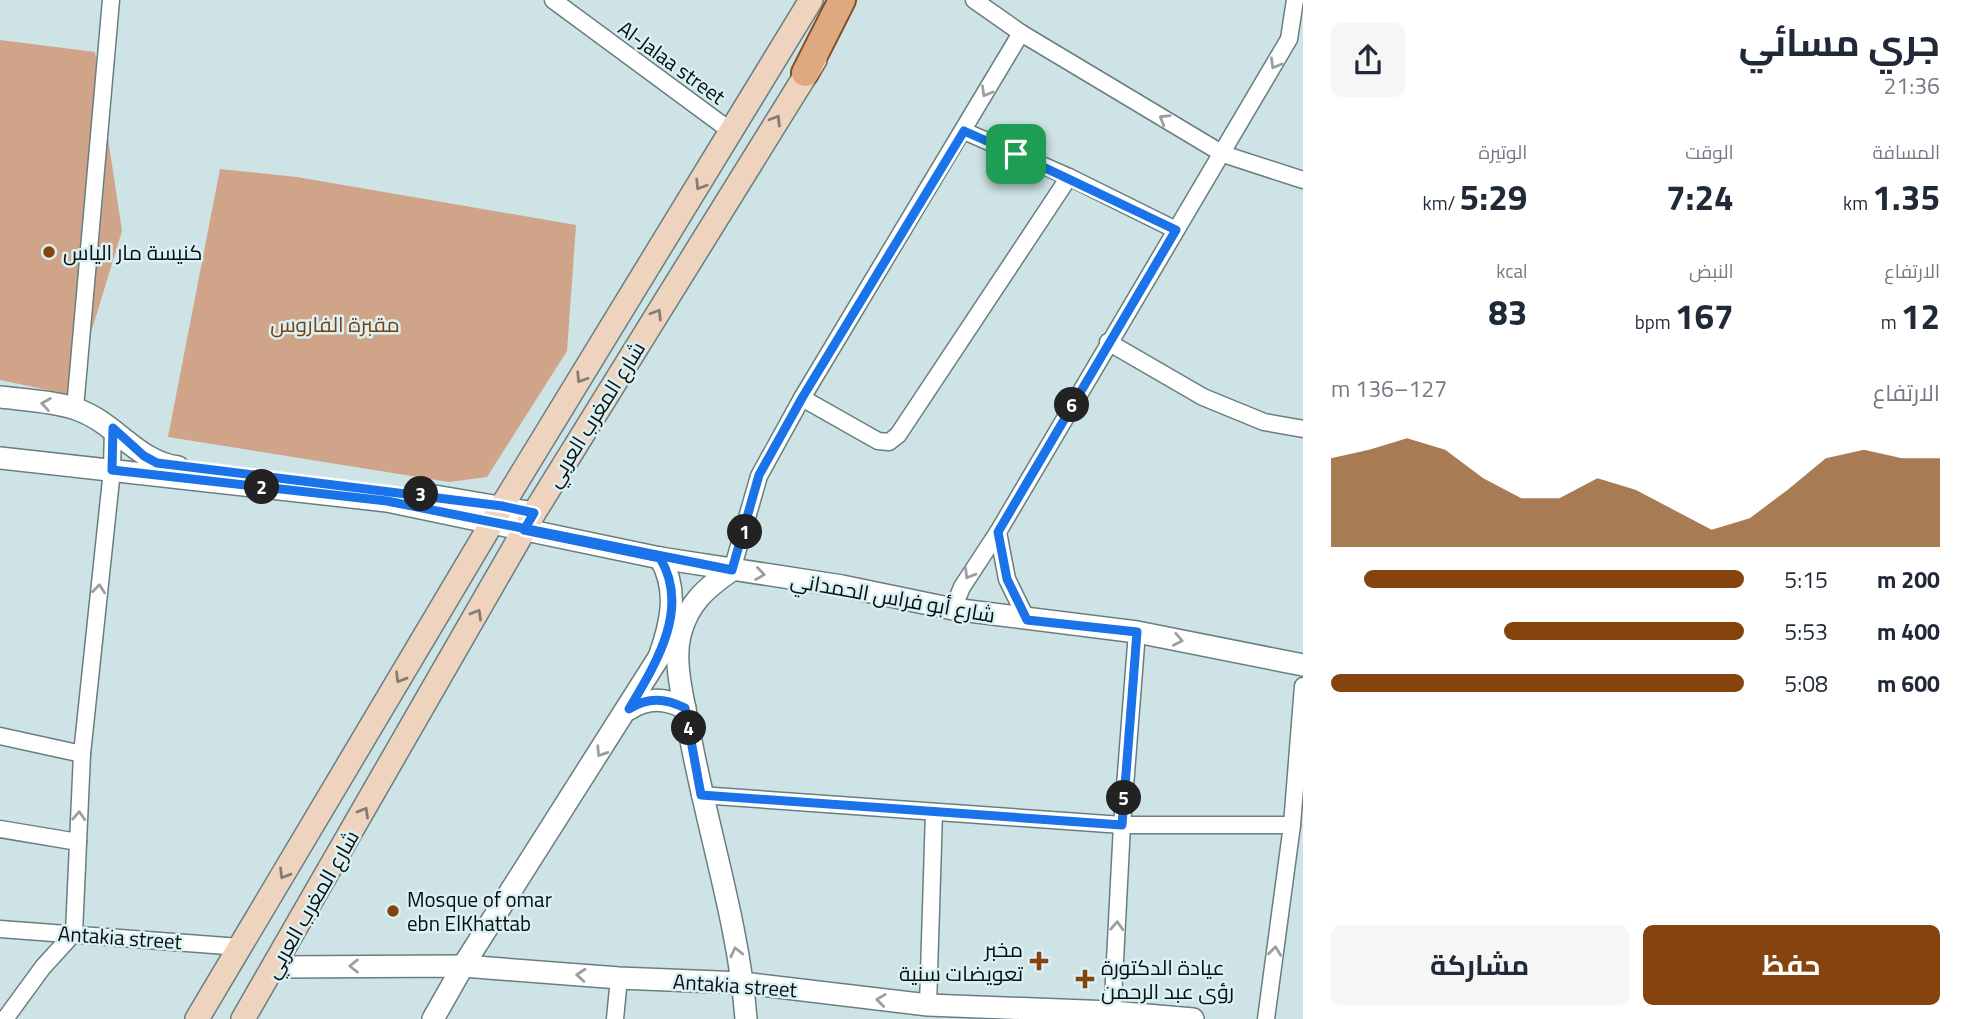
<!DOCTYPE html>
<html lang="ar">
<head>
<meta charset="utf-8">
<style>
	body { margin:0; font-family:"Titillium Web",Cairo,sans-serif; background:#f6f6f7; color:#1f2937; direction:rtl; height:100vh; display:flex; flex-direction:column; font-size:26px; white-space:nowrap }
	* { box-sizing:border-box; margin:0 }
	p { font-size:23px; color:#747a83 }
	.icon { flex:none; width:38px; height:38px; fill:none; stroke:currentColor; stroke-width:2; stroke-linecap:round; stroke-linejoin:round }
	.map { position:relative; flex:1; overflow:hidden; direction:ltr }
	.panel { display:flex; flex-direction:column; background:#fff; width:665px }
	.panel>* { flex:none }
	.pin { position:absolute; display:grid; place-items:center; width:60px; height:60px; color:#fff; margin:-30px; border-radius:14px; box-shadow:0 4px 10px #0006 }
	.km { position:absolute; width:35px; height:35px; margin:-18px; border-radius:50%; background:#222; color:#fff; font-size:19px; line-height:35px; text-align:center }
	.round { display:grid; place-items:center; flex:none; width:74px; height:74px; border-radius:10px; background:#f6f6f7 }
	.head { display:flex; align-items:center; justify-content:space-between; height:119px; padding:0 28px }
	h1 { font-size:38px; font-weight:700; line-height:52px }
	.metrics { display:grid; grid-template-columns:repeat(3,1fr); gap:10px; height:119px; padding:7px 28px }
	.metrics div { display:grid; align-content:center }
	.metrics b { font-size:35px; font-weight:700 }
	.metrics small { font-size:19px; font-weight:400 }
	.metrics p { font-size:19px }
	.chart { height:196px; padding:14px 28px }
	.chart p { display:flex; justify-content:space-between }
	.chart svg { width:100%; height:126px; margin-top:7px; fill:#85440d; opacity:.7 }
	.action { display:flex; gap:14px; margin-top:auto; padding:14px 28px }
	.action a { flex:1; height:80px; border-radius:10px; background:#85440d; color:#fff; font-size:28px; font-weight:700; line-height:80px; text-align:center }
	.action a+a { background:#f6f6f7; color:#1f2937 }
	ul { padding:0 28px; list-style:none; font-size:23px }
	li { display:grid; grid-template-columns:112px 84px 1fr; align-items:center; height:52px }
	li i { height:18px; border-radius:9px; background:#85440d }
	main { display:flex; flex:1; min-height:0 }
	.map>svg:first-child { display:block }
	.green { fill:#cfa489 }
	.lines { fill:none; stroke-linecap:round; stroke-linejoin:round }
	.minor-casing { stroke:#697e80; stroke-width:19 }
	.tertiary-casing { stroke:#697e80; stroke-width:24 }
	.secondary-casing { stroke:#697e80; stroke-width:26 }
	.primary-casing { stroke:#844d22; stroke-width:30 }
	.minor { stroke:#fff; stroke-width:16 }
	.tertiary { stroke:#fff; stroke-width:21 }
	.secondary { stroke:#eed4bf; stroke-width:23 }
	.primary { stroke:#dea980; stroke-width:26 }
	.oneway { stroke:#9c9f9f }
	.oneway2 { stroke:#867b70 }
	.route-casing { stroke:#fff; stroke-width:14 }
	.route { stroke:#1a73e8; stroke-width:9 }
	.poi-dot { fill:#85440d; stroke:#daf0f3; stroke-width:2.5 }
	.labels { text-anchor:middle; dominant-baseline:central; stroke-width:5; stroke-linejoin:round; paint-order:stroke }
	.street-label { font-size:21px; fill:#070f10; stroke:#daf0f3 }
	.poi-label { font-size:21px; fill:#070f10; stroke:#daf0f3; text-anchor:start }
	.park-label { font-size:21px; fill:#7b3f0d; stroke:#daf0f3 }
</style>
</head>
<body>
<main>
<section class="panel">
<div class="head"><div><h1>جري مسائي</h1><p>21:36</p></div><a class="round"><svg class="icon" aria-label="share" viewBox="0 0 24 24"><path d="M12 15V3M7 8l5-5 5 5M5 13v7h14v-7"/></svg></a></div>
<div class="metrics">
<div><p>المسافة</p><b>1.35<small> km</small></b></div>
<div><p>الوقت</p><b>7:24</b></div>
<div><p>الوتيرة</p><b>5:29<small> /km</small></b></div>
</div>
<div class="metrics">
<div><p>الارتفاع</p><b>12<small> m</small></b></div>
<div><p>النبض</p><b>167<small> bpm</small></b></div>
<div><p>kcal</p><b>83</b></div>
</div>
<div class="chart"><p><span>الارتفاع</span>127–136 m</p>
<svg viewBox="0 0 160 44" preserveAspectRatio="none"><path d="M0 44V13L10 10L20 6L30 10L40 20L50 27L60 27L70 20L80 24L90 31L100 38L110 34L120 24L130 13L140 10L150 13L160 13V44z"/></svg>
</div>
<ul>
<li><b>200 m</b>5:15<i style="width:92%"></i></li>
<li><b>400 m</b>5:53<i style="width:58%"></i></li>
<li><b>600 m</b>5:08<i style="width:100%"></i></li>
</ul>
<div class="action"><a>حفظ</a><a>مشاركة</a></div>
</section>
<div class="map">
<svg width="1303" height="1019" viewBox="0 0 1303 1019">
	<rect width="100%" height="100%" fill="#cde3e6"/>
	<!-- green -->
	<g class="green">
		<polygon points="0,40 95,52 122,231 72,395 0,380"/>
		<polygon points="220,169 297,177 576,225 567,351 487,477 449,482 168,437"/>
	</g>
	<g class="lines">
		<!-- minor casing -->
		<g class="minor-casing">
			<g id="minor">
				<polyline points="553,0 732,132"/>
				<polyline points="974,0 1021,33 1223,154 1303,180"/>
				<polyline points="964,131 1069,177 1176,230"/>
				<polyline points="1108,342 1203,397 1264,422 1303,429"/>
				<polyline points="802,398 878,441 889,442 898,435 1069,177"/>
				<polyline points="75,408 111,0"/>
				<polyline points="998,532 1007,579 1027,620"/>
				<polyline points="732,570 759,476 802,398 1021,33"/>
				<polyline points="953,609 962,587 998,532 1289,39 1295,0"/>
				<polyline points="0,736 82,754"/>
				<polyline points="700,795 1122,825 1292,825"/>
				<polyline points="0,829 78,842"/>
				<polyline points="0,929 240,947"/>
				<polyline points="928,1005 934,812"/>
				<polyline points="5,1019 43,967 74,933 82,754 112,470 113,428"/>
				<polyline points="615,1019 619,978"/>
				<polyline points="1112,1019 1122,825 1137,632"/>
				<polyline points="1266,1019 1292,825 1303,686"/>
			</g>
		</g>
		<!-- tertiary casing -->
		<g class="tertiary-casing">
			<g id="tertiary">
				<path d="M0,397C24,400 53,401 76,409C115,422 137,462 178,467"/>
				<polyline points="0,458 387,501 660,558 842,586 953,609 1137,632 1303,665"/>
				<polyline points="423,494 534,513"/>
				<path d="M732,570C706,588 688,603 680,635C673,664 684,701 689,730C706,825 739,924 746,1019"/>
				<path d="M629,709C648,697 665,698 685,708"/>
				<polyline points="275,967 463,966 619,978 743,983 928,1005 1112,1012 1193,1019"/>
				<path d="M433,1019L463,966L659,657C671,624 679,590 660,558"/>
			</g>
		</g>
		<!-- secondary casing -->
		<g class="secondary-casing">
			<g id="secondary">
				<polyline points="197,1019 502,506 811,0"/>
				<polyline points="243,1019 534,513 815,60"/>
			</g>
		</g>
		<!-- primary casing -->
		<g class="primary-casing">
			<polyline id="primary" points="805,73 842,0"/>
		</g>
		<!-- minor -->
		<use href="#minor" class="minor"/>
		<!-- tertiary -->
		<use href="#tertiary" class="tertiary"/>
		<!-- secondary -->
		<use href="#secondary" class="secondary"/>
		<!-- primary -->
		<use href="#primary" class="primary"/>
	</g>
	<!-- one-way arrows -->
	<defs><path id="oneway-chevron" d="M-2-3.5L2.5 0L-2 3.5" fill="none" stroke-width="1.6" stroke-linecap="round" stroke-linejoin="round" transform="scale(1.75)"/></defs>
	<g class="oneway">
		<use href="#oneway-chevron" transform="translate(1275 64) rotate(120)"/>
		<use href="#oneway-chevron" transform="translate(986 92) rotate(120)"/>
		<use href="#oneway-chevron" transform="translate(1164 119) rotate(-149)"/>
		<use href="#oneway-chevron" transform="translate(46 404) rotate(-171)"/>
		<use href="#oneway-chevron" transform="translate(760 574) rotate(8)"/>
		<use href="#oneway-chevron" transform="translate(969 574) rotate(121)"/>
		<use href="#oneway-chevron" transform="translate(99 589) rotate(-84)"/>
		<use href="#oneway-chevron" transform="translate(1178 640) rotate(11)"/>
		<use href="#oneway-chevron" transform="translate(601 752) rotate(123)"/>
		<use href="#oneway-chevron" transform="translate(79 816) rotate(-87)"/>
		<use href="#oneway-chevron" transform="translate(1117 926) rotate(-87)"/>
		<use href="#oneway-chevron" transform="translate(1275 951) rotate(-83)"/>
		<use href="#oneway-chevron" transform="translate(736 952) rotate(-103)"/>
		<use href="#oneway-chevron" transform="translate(354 966) rotate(180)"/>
		<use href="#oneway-chevron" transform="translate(581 975) rotate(-175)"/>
		<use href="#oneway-chevron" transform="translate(881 1000) rotate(-173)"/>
	</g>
	<g class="oneway2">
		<use href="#oneway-chevron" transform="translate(776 120) rotate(-58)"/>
		<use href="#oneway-chevron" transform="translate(700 185) rotate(122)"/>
		<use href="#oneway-chevron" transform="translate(657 314) rotate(-58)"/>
		<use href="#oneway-chevron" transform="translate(581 378) rotate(122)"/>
		<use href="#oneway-chevron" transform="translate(477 614) rotate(-60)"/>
		<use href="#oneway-chevron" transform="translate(400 678) rotate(121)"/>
		<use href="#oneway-chevron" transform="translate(364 812) rotate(-60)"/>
		<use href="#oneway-chevron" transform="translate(284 874) rotate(121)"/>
	</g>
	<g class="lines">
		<!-- route casing -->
		<g class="route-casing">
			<path id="route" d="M1016,154L964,131L802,398L759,475L732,570L387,501L112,470L113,428L144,456L157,463L502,506L534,513L524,530L660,558C691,609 655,665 629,709C648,697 665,698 685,708L701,795L1122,825L1137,632L1027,620L1007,579L998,532L1176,230L1016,154"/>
		</g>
		<!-- route -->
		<use href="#route" class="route"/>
	</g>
	<!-- markers -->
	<g class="poi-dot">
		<circle cx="49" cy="252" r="7"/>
		<circle cx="393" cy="911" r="7"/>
		<path d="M1035.5 950.5h7v7h7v7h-7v7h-7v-7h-7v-7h7z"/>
		<path d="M1081.5 968.5h7v7h7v7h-7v7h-7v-7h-7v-7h7z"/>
	</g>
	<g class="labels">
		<!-- street labels -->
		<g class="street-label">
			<text transform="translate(672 62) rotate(36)">Al-Jalaa street</text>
			<text transform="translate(595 414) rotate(-58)">شارع المغرب العربي</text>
			<text transform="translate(893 597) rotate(10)">شارع أبو فراس الحمداني</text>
			<text transform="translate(311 904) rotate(-60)">شارع المغرب العربي</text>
			<text transform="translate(120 937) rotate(4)">Antakia street</text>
			<text transform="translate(735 985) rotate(4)">Antakia street</text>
		</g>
		<!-- poi labels -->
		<g class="poi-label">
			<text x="63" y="252">كنيسة مار الياس</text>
			<text x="407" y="899">Mosque of omar<tspan x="407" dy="24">ebn ElKhattab</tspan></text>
			<text x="1023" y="949" text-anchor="end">مخبر<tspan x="1023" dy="24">تعويضات سنية</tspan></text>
			<text x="1101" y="967">عيادة الدكتورة<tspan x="1101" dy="24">رؤى عبد الرحمن</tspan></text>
		</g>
		<!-- park labels -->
		<g class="park-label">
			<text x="335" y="324">مقبرة الفاروس</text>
		</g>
	</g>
</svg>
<div class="pin" style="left:1016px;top:154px;background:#1e9e55"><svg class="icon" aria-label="arrive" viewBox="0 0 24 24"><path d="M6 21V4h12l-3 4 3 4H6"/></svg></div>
<b class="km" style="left:745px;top:532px">1</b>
<b class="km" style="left:262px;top:487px">2</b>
<b class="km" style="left:421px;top:494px">3</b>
<b class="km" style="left:689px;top:728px">4</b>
<b class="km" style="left:1124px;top:798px">5</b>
<b class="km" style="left:1072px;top:405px">6</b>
</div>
</main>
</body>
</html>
